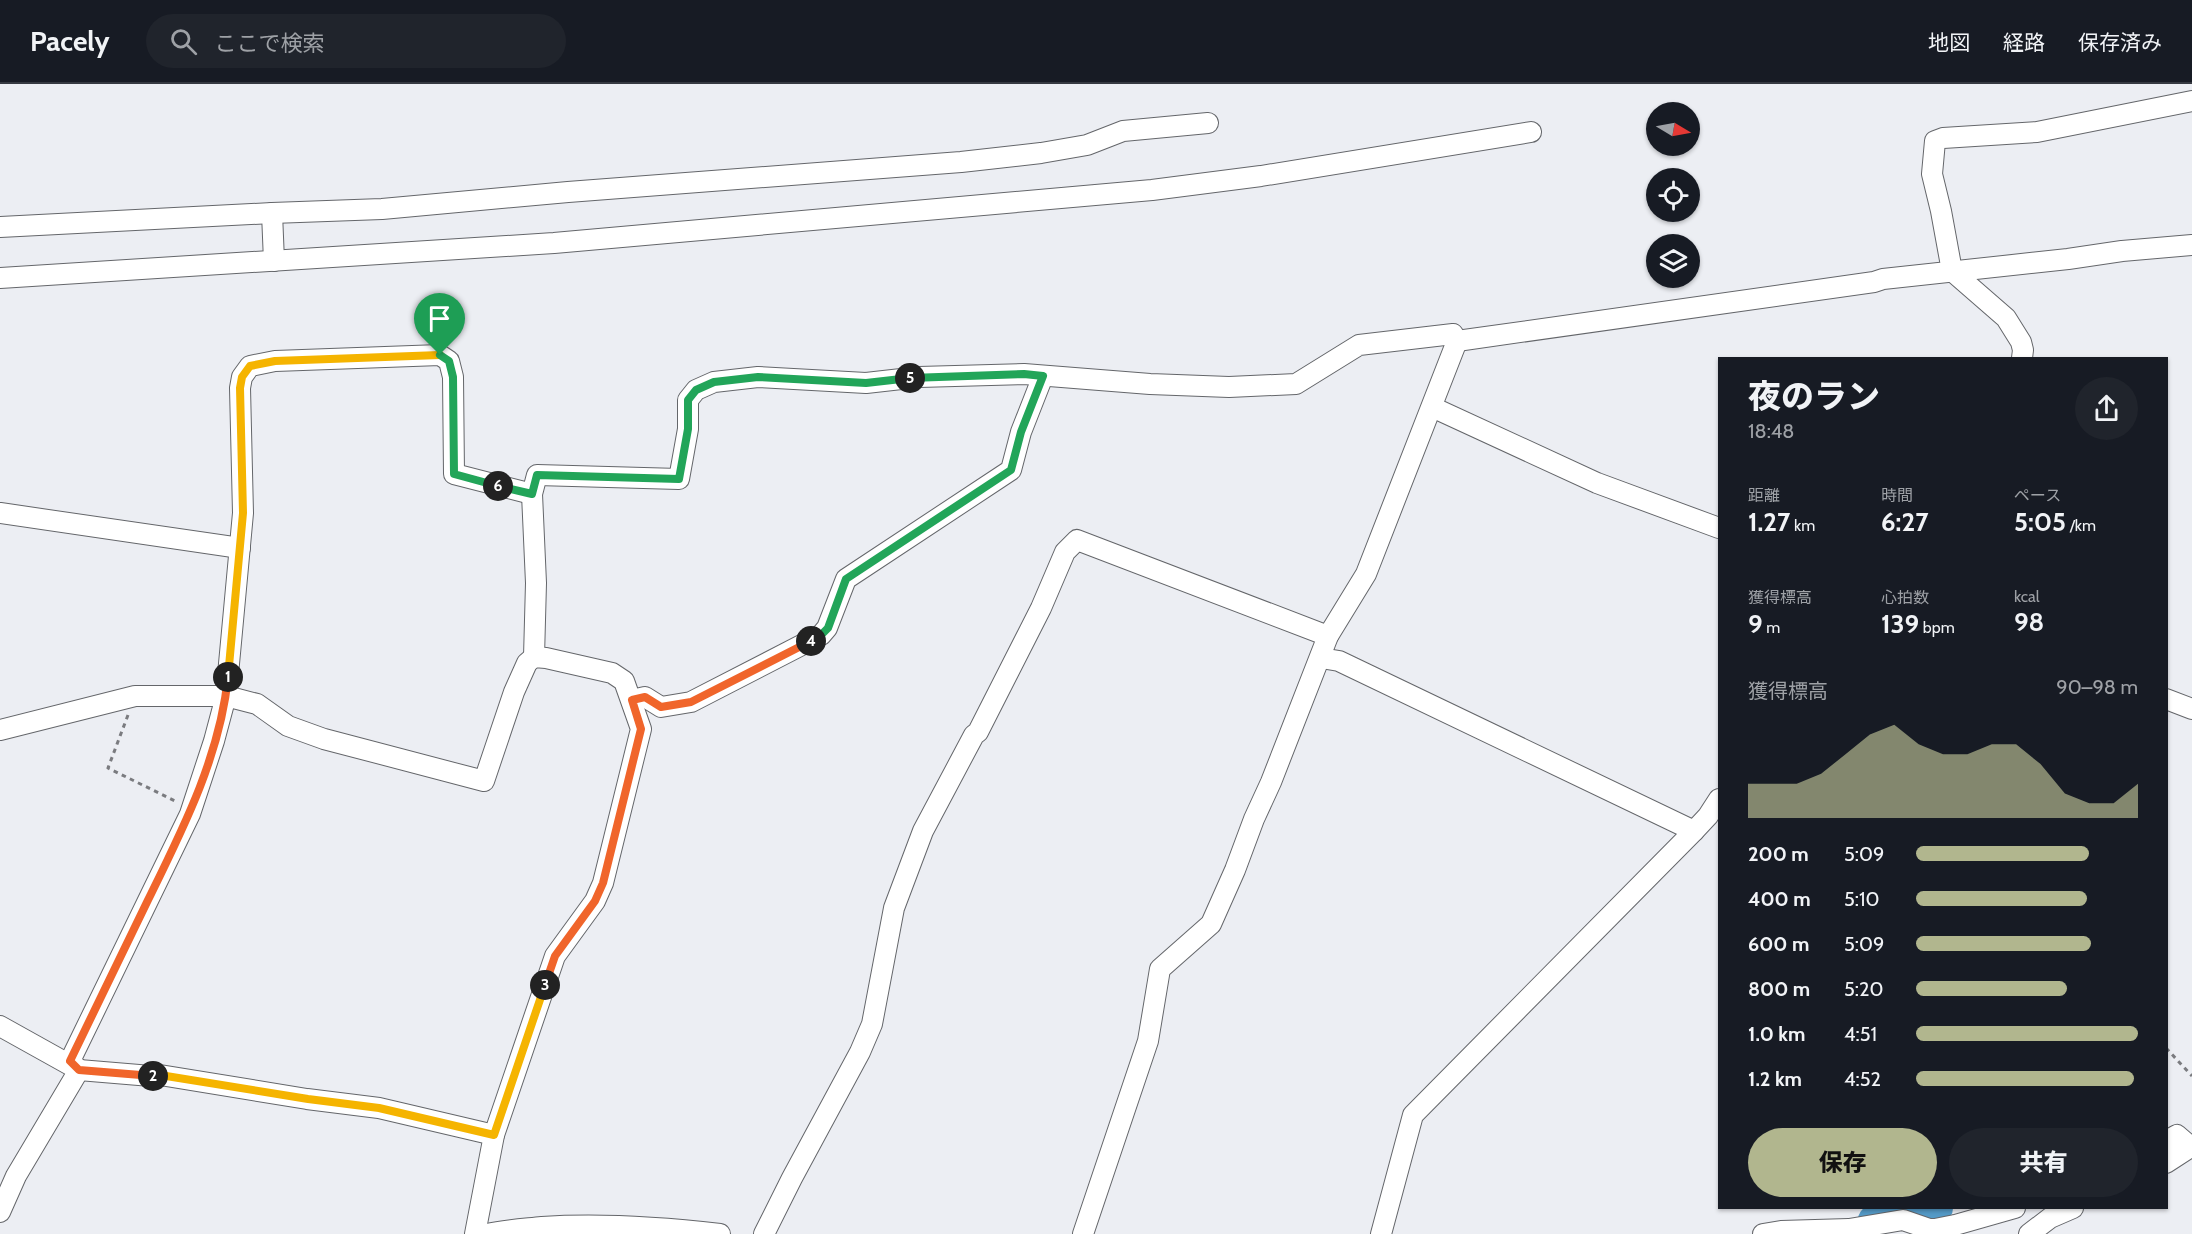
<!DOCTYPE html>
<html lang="ja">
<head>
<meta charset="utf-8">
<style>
	body { margin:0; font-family:Cabin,"Noto Sans JP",sans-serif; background:#20242c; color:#f1f3f6; height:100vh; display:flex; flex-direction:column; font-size:22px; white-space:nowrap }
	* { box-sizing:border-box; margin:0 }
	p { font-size:20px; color:#9ea1a6 }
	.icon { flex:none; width:33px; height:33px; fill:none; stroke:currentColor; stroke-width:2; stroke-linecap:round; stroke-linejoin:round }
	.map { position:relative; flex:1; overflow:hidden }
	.details { position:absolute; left:1718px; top:273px; width:450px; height:852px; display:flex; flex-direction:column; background:#171b24; border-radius:0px; box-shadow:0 2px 4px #0004 }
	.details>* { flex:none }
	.needle { width:39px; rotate:100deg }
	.buttons { position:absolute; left:1646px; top:18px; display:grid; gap:12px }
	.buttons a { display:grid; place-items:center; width:54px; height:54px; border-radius:50%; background:#171b24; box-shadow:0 2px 4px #0004; font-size:30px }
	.pin { position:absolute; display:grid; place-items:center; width:51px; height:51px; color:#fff; margin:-62px -26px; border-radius:50% 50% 50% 0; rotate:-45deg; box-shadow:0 0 6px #0007 }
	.pin .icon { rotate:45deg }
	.km { position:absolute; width:30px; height:30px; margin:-15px; border-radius:50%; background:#222; color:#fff; font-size:16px; line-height:30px; text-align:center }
	.round { display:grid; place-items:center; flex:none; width:63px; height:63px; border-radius:32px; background:#20242c }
	.head { display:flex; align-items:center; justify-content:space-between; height:102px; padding:0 30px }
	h1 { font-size:33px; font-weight:800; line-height:45px }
	.metrics { display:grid; grid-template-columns:repeat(3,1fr); gap:9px; height:102px; padding:6px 30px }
	.metrics div { display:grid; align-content:center }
	.metrics b { font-size:26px; font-weight:800 }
	.metrics small { font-size:16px; font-weight:400 }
	.metrics p { font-size:16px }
	.chart { height:168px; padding:12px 30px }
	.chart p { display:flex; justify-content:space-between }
	.chart svg { width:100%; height:108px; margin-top:6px; fill:#b1b68e; opacity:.7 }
	.primary-button { display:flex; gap:12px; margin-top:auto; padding:12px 30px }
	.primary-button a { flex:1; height:69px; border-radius:36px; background:#b1b68e; color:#111; font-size:24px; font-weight:800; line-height:69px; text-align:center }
	.primary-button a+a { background:#20242c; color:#f1f3f6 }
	ul { padding:0 30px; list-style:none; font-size:20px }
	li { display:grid; grid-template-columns:96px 72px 1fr; align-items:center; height:45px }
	li i { height:15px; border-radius:8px; background:#b1b68e }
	header { display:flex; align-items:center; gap:36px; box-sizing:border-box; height:84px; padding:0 30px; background:#171b24; border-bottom:2px solid #363941 }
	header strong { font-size:28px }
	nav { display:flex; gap:33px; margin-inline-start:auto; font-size:21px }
	.search { width:420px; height:54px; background:#20242c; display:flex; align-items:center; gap:15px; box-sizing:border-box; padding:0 21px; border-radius:33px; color:#9ea1a6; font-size:22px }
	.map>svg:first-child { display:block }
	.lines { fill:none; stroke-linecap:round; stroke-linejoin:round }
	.river { stroke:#549ac7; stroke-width:30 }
	.minor-casing { stroke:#64666a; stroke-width:22 }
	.path { stroke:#7a7b7f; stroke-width:3; stroke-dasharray:4.5 4.5; stroke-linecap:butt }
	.minor { stroke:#fff; stroke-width:20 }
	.split-1-casing { stroke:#fff; stroke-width:12 }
	.split-2-casing { stroke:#fff; stroke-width:12 }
	.split-3-casing { stroke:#fff; stroke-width:12 }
	.split-4-casing { stroke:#fff; stroke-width:12 }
	.split-5-casing { stroke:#fff; stroke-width:12 }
	.split-6-casing { stroke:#fff; stroke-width:12 }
	.split-7-casing { stroke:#fff; stroke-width:12 }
	.split-1 { stroke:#f5b400; stroke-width:8 }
	.split-2 { stroke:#f0652b; stroke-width:8 }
	.split-3 { stroke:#f5b400; stroke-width:8 }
	.split-4 { stroke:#f0652b; stroke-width:8 }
	.split-5 { stroke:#22a559; stroke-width:8 }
	.split-6 { stroke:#22a559; stroke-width:8 }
	.split-7 { stroke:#22a559; stroke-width:8 }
</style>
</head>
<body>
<header>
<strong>Pacely</strong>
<div class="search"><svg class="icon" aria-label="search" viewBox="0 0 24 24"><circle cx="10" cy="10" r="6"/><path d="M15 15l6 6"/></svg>ここで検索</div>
<nav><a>地図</a><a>経路</a><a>保存済み</a></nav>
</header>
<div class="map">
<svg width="2192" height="1150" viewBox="0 0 2192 1150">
	<rect width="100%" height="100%" fill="#eceef3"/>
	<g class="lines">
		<!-- river -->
		<polyline class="river" points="1873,1136 1938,1124"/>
		<!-- minor casing -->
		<g class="minor-casing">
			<g id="minor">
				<polyline points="272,129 274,177"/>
				<polyline points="0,143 272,129 382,125 568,108 961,78 1041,69 1087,61 1123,47 1208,39"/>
				<polyline points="0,194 554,159 1152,106 1261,92 1531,48"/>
				<polyline points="1457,257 1874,198 1883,195 2068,175 2122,167 2192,161"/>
				<polyline points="2022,274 2023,266 2021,258 2006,234 1952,187 1941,127 1932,90 1935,57 1943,54 2037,48 2192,17"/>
				<polyline points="1432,323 1597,399 1719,444"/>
				<polyline points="0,429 240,464"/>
				<polyline points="534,573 536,499 532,410 537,391 679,395 688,345 688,316 696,306 714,298 758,293 866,299 919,293 1024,290 1150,300 1229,303 1296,300 1359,261 1453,250 1457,257"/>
				<polyline points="1321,574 1339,577 1694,747"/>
				<polyline points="2166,615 2192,625"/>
				<polyline points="632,616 645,613 661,623 691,618 821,551 827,544 846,495 1011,386 1021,348 1043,292"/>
				<polyline points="0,646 135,612 226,612 257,620 288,642 324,655 484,697 514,608 527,579 534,573 546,574 612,589 624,597 641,645 603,799 595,817 555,872 494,1051 475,1150"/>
				<polyline points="0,942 79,986 151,992 160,991 307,1015 379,1024 494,1051"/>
				<polyline points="79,986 70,977 190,730 214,657 226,612 243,429 240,304 242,293 250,282 275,277 440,271 449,277 453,293 454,390 532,410"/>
				<polyline points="2166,1057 2177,1051 2192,1064"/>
				<polyline points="2166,1079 2192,1062"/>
				<polyline points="0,1128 16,1092 79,986"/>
				<path d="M487,1150C505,1146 523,1145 542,1143C602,1139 660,1143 720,1150"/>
				<polyline points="764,1150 792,1094 860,968 872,940 894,824 923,747 974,651 978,648 1041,524 1065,468 1077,456 1328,552"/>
				<polyline points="1083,1150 1148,957 1160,885 1211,840 1235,786 1254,735 1271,698 1328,552 1366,490 1457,257"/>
				<polyline points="1381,1150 1413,1031 1694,747 1708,732 1719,715"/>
				<polyline points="1763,1150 1781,1147 1849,1145 1903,1136 1929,1145 1935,1145 1955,1141 2015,1124"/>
				<polyline points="2029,1150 2050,1134 2073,1124"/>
			</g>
		</g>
		<!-- path -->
		<g class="path">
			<polyline points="128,631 108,684 177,718"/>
			<polyline points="2166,964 2192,992"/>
		</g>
		<!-- minor -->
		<use href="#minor" class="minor"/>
	</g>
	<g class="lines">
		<!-- split-1 casing -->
		<g class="split-1-casing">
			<polyline id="split-1" points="228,593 243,429 240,304 242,293 250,282 275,277 440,271"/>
		</g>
		<!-- split-2 casing -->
		<g class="split-2-casing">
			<path id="split-2" d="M153,992L79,986L70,977C96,923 122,869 148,816C183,745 220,672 228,593"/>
		</g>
		<!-- split-3 casing -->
		<g class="split-3-casing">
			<polyline id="split-3" points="153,992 160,991 308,1015 379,1024 494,1051 545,901"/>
		</g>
		<!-- split-4 casing -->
		<g class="split-4-casing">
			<polyline id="split-4" points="545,901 555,872 595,817 603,799 641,645 632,616 645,613 661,623 691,618 811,557"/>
		</g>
		<!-- split-5 casing -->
		<g class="split-5-casing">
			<polyline id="split-5" points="811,557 821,551 828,544 846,495 1011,386 1021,348 1043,292 1024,290 910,294"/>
		</g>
		<!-- split-6 casing -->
		<g class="split-6-casing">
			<polyline id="split-6" points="498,402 532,410 537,391 679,395 688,345 688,316 696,306 714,298 758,293 866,299 910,294"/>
		</g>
		<!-- split-7 casing -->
		<g class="split-7-casing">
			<polyline id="split-7" points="440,271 449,277 453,293 454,390 498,402"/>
		</g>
		<!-- split-1 -->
		<use href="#split-1" class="split-1"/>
		<!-- split-2 -->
		<use href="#split-2" class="split-2"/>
		<!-- split-3 -->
		<use href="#split-3" class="split-3"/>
		<!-- split-4 -->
		<use href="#split-4" class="split-4"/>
		<!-- split-5 -->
		<use href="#split-5" class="split-5"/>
		<!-- split-6 -->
		<use href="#split-6" class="split-6"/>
		<!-- split-7 -->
		<use href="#split-7" class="split-7"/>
	</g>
</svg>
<div class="buttons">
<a><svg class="needle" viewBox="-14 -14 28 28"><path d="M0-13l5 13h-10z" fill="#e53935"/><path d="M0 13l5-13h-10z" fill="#9ea1a6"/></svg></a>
<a><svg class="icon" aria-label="locate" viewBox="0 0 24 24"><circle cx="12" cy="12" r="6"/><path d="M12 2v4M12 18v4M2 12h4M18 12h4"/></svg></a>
<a><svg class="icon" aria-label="layers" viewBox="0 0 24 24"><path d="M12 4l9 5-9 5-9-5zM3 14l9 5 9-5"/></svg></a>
</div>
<div class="pin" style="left:440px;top:271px;background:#1e9e55"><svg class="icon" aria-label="arrive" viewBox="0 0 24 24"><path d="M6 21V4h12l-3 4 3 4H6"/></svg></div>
<b class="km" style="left:228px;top:593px">1</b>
<b class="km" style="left:153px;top:992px">2</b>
<b class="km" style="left:545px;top:901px">3</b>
<b class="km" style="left:811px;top:557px">4</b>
<b class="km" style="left:910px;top:294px">5</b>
<b class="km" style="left:498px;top:402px">6</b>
<section class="details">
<div class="head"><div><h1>夜のラン</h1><p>18:48</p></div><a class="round"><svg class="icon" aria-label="share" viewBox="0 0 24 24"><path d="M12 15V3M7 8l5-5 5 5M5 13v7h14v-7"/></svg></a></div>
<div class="metrics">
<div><p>距離</p><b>1.27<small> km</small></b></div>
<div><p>時間</p><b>6:27</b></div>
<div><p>ペース</p><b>5:05<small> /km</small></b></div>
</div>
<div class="metrics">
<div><p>獲得標高</p><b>9<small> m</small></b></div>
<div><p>心拍数</p><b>139<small> bpm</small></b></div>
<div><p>kcal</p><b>98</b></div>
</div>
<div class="chart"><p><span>獲得標高</span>90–98 m</p>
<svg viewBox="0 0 160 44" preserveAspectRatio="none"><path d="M0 44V30L10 30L20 30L30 26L40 18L50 10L60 6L70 14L80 18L90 18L100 14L110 14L120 22L130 34L140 38L150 38L160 30V44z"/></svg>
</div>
<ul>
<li><b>200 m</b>5:09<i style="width:78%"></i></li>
<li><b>400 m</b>5:10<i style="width:77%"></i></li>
<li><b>600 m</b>5:09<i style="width:79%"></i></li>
<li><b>800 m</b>5:20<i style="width:68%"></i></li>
<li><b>1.0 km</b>4:51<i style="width:100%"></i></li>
<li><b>1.2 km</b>4:52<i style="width:98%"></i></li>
</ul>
<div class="primary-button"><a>保存</a><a>共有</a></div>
</section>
</div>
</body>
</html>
